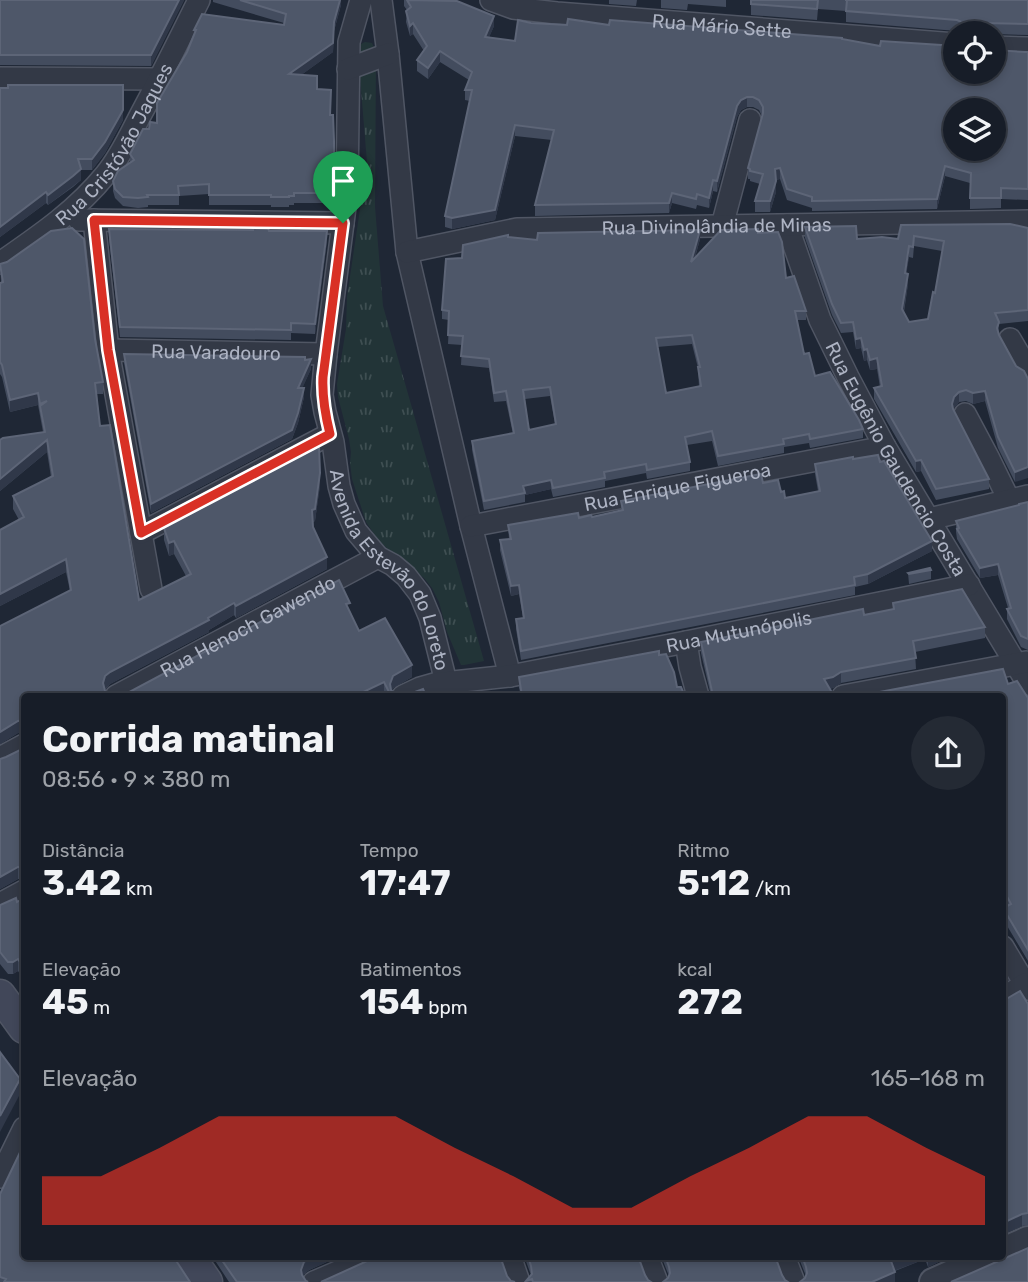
<!DOCTYPE html>
<html lang="pt">
<head>
<meta charset="utf-8">
<style>
	body { margin:0; font-family:Rubik,sans-serif; background:#242a34; color:#f1f3f6; height:100vh; display:flex; flex-direction:column; font-size:26px; white-space:nowrap }
	* { box-sizing:border-box; margin:0 }
	p { font-size:23px; color:#9ea2a8 }
	.icon { flex:none; width:38px; height:38px; fill:none; stroke:currentColor; stroke-width:2; stroke-linecap:round; stroke-linejoin:round }
	.map { position:relative; flex:1; overflow:hidden }
	.panel { position:absolute; left:21px; top:693px; width:985px; height:567px; display:flex; flex-direction:column; background:#171d28; border-radius:7px; box-shadow:0 4px 10px #0003,0 0 0 2px #363b45 }
	.panel>* { flex:none }
	.controls { position:absolute; left:943px; top:21px; display:grid; gap:14px }
	.controls a { display:grid; place-items:center; width:63px; height:63px; border-radius:50%; background:#171d28; box-shadow:0 4px 10px #0003,0 0 0 2px #363b45; font-size:35px }
	.pin { position:absolute; display:grid; place-items:center; width:60px; height:60px; color:#fff; margin:-72px -30px; border-radius:50% 50% 50% 0; rotate:-45deg; box-shadow:0 0 7px #0007 }
	.pin .icon { rotate:45deg }
	.round { display:grid; place-items:center; flex:none; width:74px; height:74px; border-radius:37px; background:#242a34 }
	.summary { display:flex; align-items:center; justify-content:space-between; height:119px; padding:0 21px }
	h1 { font-size:38px; font-weight:700; line-height:52px }
	.figures { display:grid; grid-template-columns:repeat(3,1fr); gap:10px; height:119px; padding:7px 21px }
	.figures div { display:grid; align-content:center }
	.figures b { font-size:35px; font-weight:700 }
	.figures small { font-size:19px; font-weight:400 }
	.figures p { font-size:19px }
	.chart { height:196px; padding:14px 21px }
	.chart p { display:flex; justify-content:space-between }
	.chart svg { width:100%; height:126px; margin-top:7px; fill:#d93025; opacity:.7 }
	.map>svg:first-child { display:block }
	.grass { fill:url(#grass-tufts) }
	.lines { fill:none; stroke-linecap:round; stroke-linejoin:round }
	.minor-casing { stroke:#505664; stroke-width:24 }
	.tertiary-casing { stroke:#505664; stroke-width:30 }
	.secondary-casing { stroke:#505664; stroke-width:33 }
	.minor { stroke:#333946; stroke-width:21 }
	.tertiary { stroke:#333946; stroke-width:26 }
	.secondary { stroke:#414759; stroke-width:30 }
	.wall { fill:#434c5e; fill-rule:evenodd }
	.shaded-wall { fill:#303849 }
	.building { fill:#4e5769; stroke:#5d6577; stroke-width:2; fill-rule:evenodd }
	.route-casing { stroke:#fff; stroke-width:14 }
	.route { stroke:#d93025; stroke-width:9 }
	.labels { text-anchor:middle; dominant-baseline:central; stroke-width:6; stroke-linejoin:round; paint-order:stroke }
	.street-label { font-size:19px; fill:#adb3c3; stroke:#181e2a }
</style>
</head>
<body>
<div class="map">
<svg width="1028" height="1282" viewBox="0 0 1028 1282">
	<defs>
		<pattern id="grass-tufts" width="24" height="20" patternUnits="userSpaceOnUse" patternTransform="scale(1.75)"><rect width="24" height="20" fill="#223437"/><path d="M3 7l-1-3M5 7V3M7 7l1-3M15 17l-1-3M17 17v-4M19 17l1-3" fill="none" stroke="#3f4f52"/></pattern>
	</defs>
	<rect width="100%" height="100%" fill="#1f2735"/>
	<!-- grass -->
	<polygon class="grass" points="365,42 372,43 376,52 375,207 383,306 484,661 464,665 461,665 447,632 439,602 432,588 424,578 391,552 379,541 366,522 352,479 350,463 351,452 349,439 338,397 337,384 346,329 347,297 367,162 358,53 361,44"/>
	<g class="lines">
		<!-- minor casing -->
		<g class="minor-casing">
			<g id="minor">
				<path id="s1" d="M361,0L349,42L347,192L326,354L322,395L325,412L333,442L339,486L344,504L356,531L378,557L393,565L406,576L420,594L430,618L446,682"/>
				<polyline points="381,0 388,54 407,252 471,526 510,676"/>
				<path id="s2" d="M491,0L513,8L557,13L956,44"/>
				<polyline points="994,47 1028,48"/>
				<polyline points="348,69 388,54"/>
				<polyline points="0,78 160,79"/>
				<polyline points="79,220 343,223"/>
				<polyline points="94,220 108,350 151,589"/>
				<path id="s3" d="M787,225L820,320L848,377L885,447L1028,684"/>
				<polyline points="722,226 750,120"/>
				<path id="s4" d="M407,252L517,229L1028,221"/>
				<path id="s5" d="M0,263C39,236 76,211 106,174C121,156 130,135 141,114C161,77 180,38 199,0"/>
				<polyline points="1010,339 1028,370"/>
				<path id="s6" d="M108,350L326,354"/>
				<polyline points="965,414 989,459 1009,500"/>
				<polyline points="929,519 1028,496"/>
				<path id="s7" d="M471,526L885,447"/>
				<polyline points="141,533 330,434"/>
				<polyline points="686,642 690,667 698,696"/>
				<path id="s8" d="M116,696L378,557"/>
				<path id="s9" d="M403,696L420,688L434,684L510,676L686,642L969,585"/>
				<polyline points="843,696 1026,662"/>
				<polyline points="0,758 24,745"/>
				<polyline points="0,904 24,891"/>
				<polyline points="1003,947 1028,989"/>
				<polyline points="1003,998 1025,984"/>
				<polyline points="0,1177 24,1128"/>
				<polyline points="510,1256 519,1282"/>
				<polyline points="647,1256 657,1282"/>
				<polyline points="784,1256 794,1282"/>
				<polyline points="314,1282 375,1256"/>
			</g>
		</g>
		<!-- tertiary casing -->
		<g class="tertiary-casing">
			<g id="tertiary">
				<polyline points="1003,1251 1028,1240"/>
				<polyline points="933,1282 991,1256"/>
			</g>
		</g>
		<!-- secondary casing -->
		<g class="secondary-casing">
			<g id="secondary">
				<polyline points="0,995 24,1028"/>
				<polyline points="189,1256 207,1282"/>
			</g>
		</g>
		<!-- minor -->
		<use href="#minor" class="minor"/>
		<!-- tertiary -->
		<use href="#tertiary" class="tertiary"/>
		<!-- secondary -->
		<use href="#secondary" class="secondary"/>
	</g>
	<!-- wall -->
	<g class="wall">
		<polygon points="0,0 184,0 151,66 0,65"/>
		<polygon points="213,0 341,0 341,5 334,31 333,52 301,75 317,89 331,115 334,141 334,190 332,190 332,203 294,203 294,205 289,205 289,207 271,207 271,205 209,205 209,194 179,196 179,205 148,205 148,207 138,208 123,206 115,198 113,191 113,181 130,163 130,154 149,129 157,123 194,36 194,30 284,25 284,23 213,2"/>
		<polygon points="404,0 453,0 494,26 489,37 515,41 531,23 609,25 842,39 880,46 1025,52 1028,52 1028,200 1001,199 1001,208 970,209 970,183 945,176 937,209 812,211 812,208 787,200 780,179 776,180 776,192 770,212 755,212 755,201 760,184 750,181 750,179 748,179 748,168 762,116 759,110 753,107 747,107 741,110 737,117 717,192 713,191 709,208 697,205 696,209 672,203 669,213 535,216 535,205 552,140 515,136 495,220 452,229 445,227 445,216 470,101 465,100 465,90 469,80 440,62 428,79 417,71 417,60 424,51 413,34 410,36 406,22 407,10 404,6"/>
		<polygon points="609,0 637,0 636,6 609,4"/>
		<polygon points="661,0 726,0 726,7 688,4 687,10 661,8"/>
		<polygon points="751,0 1028,0 1028,35 963,33 957,31 846,22 846,11 818,9 817,20 751,15"/>
		<polygon points="0,88 123,120 105,153 92,170 81,170 81,180 73,187 48,205 46,203 0,237"/>
		<path d="M901,225L1028,228V321L999,324L998,334L1016,366L1015,482L998,448L985,401L973,404L966,401L959,402L953,409L989,479V489L936,500L921,471L916,472L874,399V388L880,387L877,369L870,370L867,360L864,361L861,348L856,349L853,332L841,333L832,315L805,238V227L857,239H898ZM914,246L942,251L935,293L928,319L909,322L904,312L908,284L906,273L909,257L913,258Z"/>
		<polygon points="109,229 269,231 327,241 315,334 291,333 291,340 120,337 109,239"/>
		<path d="M758,233L806,311V320H797L804,354L815,376L863,429V438L810,448L809,443L784,447V453L718,466L712,441L687,445L690,462V471L647,479L646,473L605,481V487L553,497L551,489L525,495V502L484,510L472,450V441L513,434L506,401L494,402L489,368L461,365L462,345L448,344L449,320L442,319V310L462,258L508,237L537,240L700,239L695,258ZM692,344L698,368L699,387L666,393L657,347ZM550,396L555,424L529,430L525,399Z"/>
		<polygon points="0,264 95,339 103,382 103,394 97,394 100,426 139,600 186,576 174,554 169,556 164,540 164,528 292,460 320,485 315,521 313,522 313,527 327,569 236,618 234,615 209,630 209,632 110,684 105,690 108,695 24,696 24,732 18,733 0,744 0,626 70,591 66,572 0,606 0,530 19,520 13,509 13,496 51,477 47,452 0,491 0,440 43,432 38,405 10,412 2,377 0,374 0,283 1,282"/>
		<polygon points="124,354 305,360 311,369 302,388 304,397 298,423 292,439 151,513 124,363"/>
		<polygon points="853,459 880,462 932,551 868,584 855,587 855,595 521,660 516,629 516,619 523,618 519,594 511,596 500,550 500,540 509,539 508,525 592,517 621,511 621,501 763,483 781,492 785,498 818,491 815,474 815,464"/>
		<polygon points="1028,502 1028,650 1021,647 1007,619 1007,609 1008,608 998,575 980,578 957,539 956,532 956,521 1019,506"/>
		<polygon points="931,570 931,579 909,584 908,573"/>
		<polygon points="893,603 985,627 985,638 915,652 916,669 841,683 833,688 829,689 834,696 711,696 701,653 701,642 893,610"/>
		<polygon points="350,611 359,631 412,677 393,688 392,690 396,695 401,696 385,696 384,694 378,696 117,696"/>
		<polygon points="659,655 677,687 685,696 521,696 519,688 519,677"/>
		<polygon points="1008,684 1028,698 1028,961 1003,919 1003,908 1007,906 1003,900 1003,696 874,696 874,693"/>
		<polygon points="24,748 24,879 18,879 0,889 0,759 6,757"/>
		<polygon points="24,898 24,980 18,971 13,974 8,974 0,964 0,905 17,902"/>
		<polygon points="1003,1001 1028,1004 1028,1225 1022,1226 1003,1234"/>
		<polygon points="0,1194 190,1282 0,1282"/>
		<polygon points="212,1256 340,1256 309,1270 304,1274 303,1277 306,1281 308,1282 229,1282"/>
		<polygon points="524,1256 638,1256 645,1275 648,1280 651,1282 526,1282 531,1275"/>
		<polygon points="661,1256 775,1256 668,1278 669,1276"/>
		<polygon points="798,1256 951,1256 928,1267 925,1259 895,1271 895,1282 805,1278 806,1276"/>
	</g>
	<!-- shaded-wall -->
	<g class="shaded-wall">
		<polygon points="179,0 184,0 151,66 151,55"/>
		<polygon points="340,0 341,0 341,5 334,31 333,52 289,84 289,74 334,22"/>
		<polygon points="494,16 494,26 485,47 485,37"/>
		<polygon points="413,23 413,34 410,36 410,26"/>
		<polygon points="440,51 440,62 428,79 428,68"/>
		<polygon points="123,85 123,120 105,153 92,170 92,159"/>
		<polygon points="747,97 747,107 741,110 737,117 717,192 717,181 737,106 741,100"/>
		<polygon points="515,125 515,136 495,220 452,229 452,218"/>
		<polygon points="945,166 945,176 937,209 937,199"/>
		<polygon points="780,168 780,179 775,180 775,169"/>
		<polygon points="81,169 81,180 48,205 48,195"/>
		<polygon points="713,180 713,191 709,208 709,198"/>
		<polygon points="776,181 776,192 770,212 770,201"/>
		<polygon points="46,192 46,203 0,237 0,227"/>
		<polygon points="672,193 672,203 669,213 669,203"/>
		<polygon points="700,230 700,239 691,271 691,262"/>
		<polygon points="327,231 327,241 315,334 315,324"/>
		<polygon points="909,246 909,257 905,284 905,273"/>
		<polygon points="908,274 908,284 902,320 902,309"/>
		<polygon points="861,338 861,348 856,349 856,339"/>
		<polygon points="867,349 867,360 864,361 864,350"/>
		<polygon points="877,358 877,369 870,370 870,360"/>
		<polygon points="311,359 311,369 298,398 298,388"/>
		<polygon points="304,388 304,397 298,423 292,439 151,513 151,504"/>
		<polygon points="985,391 985,401 973,404 973,393"/>
		<polygon points="959,392 959,402 954,408 952,414 952,404 954,397"/>
		<polygon points="38,393 38,405 10,412 10,400"/>
		<polygon points="47,440 47,452 0,491 0,479"/>
		<polygon points="921,460 921,471 916,472 916,461"/>
		<polygon points="1028,467 1028,478 1015,482 1015,472"/>
		<polygon points="320,473 320,485 315,521 312,522 312,510"/>
		<polygon points="551,480 551,489 525,495 523,486"/>
		<polygon points="174,541 174,554 169,556 169,543"/>
		<polygon points="932,541 932,551 868,584 868,574"/>
		<polygon points="327,557 327,569 236,618 236,606"/>
		<polygon points="66,559 66,572 0,606 0,594"/>
		<polygon points="998,564 998,575 980,578 980,568"/>
		<polygon points="519,585 519,594 511,596 511,586"/>
		<polygon points="234,603 234,615 209,630 209,632 110,684 105,689 103,695 103,683 105,676 110,672"/>
		<polygon points="412,665 412,677 393,688 390,696 390,684 393,676"/>
		<polygon points="841,672 841,683 833,688 824,690 824,679"/>
		<polygon points="384,682 384,694 378,696 355,696"/>
		<polygon points="24,720 24,732 18,733 0,744 0,732 18,721"/>
		<polygon points="18,867 18,879 0,889 0,877"/>
		<polygon points="18,959 18,971 13,974 13,962"/>
		<polygon points="20,1079 20,1094 0,1132 0,1116"/>
		<polygon points="1022,1214 1022,1226 1003,1234 1003,1223"/>
		<polygon points="314,1256 340,1256 309,1270 304,1274 301,1281 301,1270 304,1262"/>
		<polygon points="903,1256 925,1256 925,1259 891,1272 891,1261"/>
		<polygon points="928,1256 951,1256 928,1267"/>
		<polygon points="895,1272 895,1282 872,1282"/>
	</g>
	<!-- building -->
	<g class="building">
		<polygon points="0,0 179,0 151,55 0,55"/>
		<polygon points="240,0 340,0 334,22 333,43 289,74 317,76 317,89 331,90 330,115 333,115 334,141 334,180 332,180 332,193 294,193 294,196 289,196 289,197 271,197 271,195 209,195 209,184 178,186 179,195 147,195 148,197 138,198 123,197 115,189 113,181 118,171 134,160 130,154 143,129 149,129 150,122 157,123 157,103 187,52 196,30 194,30 202,14 284,25 286,14"/>
		<path d="M407,0L457,1L494,16L485,37L515,41L518,20L531,23L567,25L568,19L609,25L610,20L842,38V39L880,46L881,41L956,46V72H994V50L1025,52H1028V189L1001,188V198H970L971,173L945,166L937,199L812,201V197L787,189L780,168L775,169L776,181L770,201H755L763,174L750,171V169L748,168L763,113V107L759,100L753,97H747L741,100L737,106L717,181L713,180L709,198L697,194L696,199L672,193L669,203L535,205L554,130L515,125L495,210L452,218L445,216L472,90H465L472,72L440,51L428,68L417,60L427,46L413,23L410,26L406,11L411,7ZM956,110H994V149H956Z"/>
		<polygon points="751,0 818,0 817,9 751,4"/>
		<polygon points="845,0 1028,0 1028,24 984,23 982,33 969,33 967,27 964,23 957,20 846,11 847,0"/>
		<polygon points="8,85 123,85 123,110 105,142 92,159 78,159 81,169 73,176 48,195 46,192 0,227 0,88 8,88"/>
		<path d="M1010,224L1028,228V310L995,313L999,322L997,328L999,335L1016,366L1024,371L1028,379V467L1015,472L998,437L985,391L973,393L966,390L959,392L954,397L952,404L953,409L989,479L936,489L921,460L916,461L874,388L882,386L877,358L870,360L867,349L864,350L861,338L856,339L853,322L841,323L832,304L805,227L856,226L857,239L882,237L898,239L901,225ZM914,236L944,241L935,293L933,292L928,319L909,322L902,309L908,274L905,273L909,246L913,247Z"/>
		<polygon points="72,228 84,239 95,339 103,382 95,383 100,426 110,425 139,600 191,574 174,541 169,543 164,528 243,486 242,484 236,486 291,457 292,460 319,446 320,473 315,509 312,510 313,527 327,557 236,606 234,603 208,618 209,620 110,672 105,676 103,683 105,691 108,695 114,696 24,696 24,720 18,721 0,732 0,626 71,590 66,559 0,594 0,530 24,517 13,496 53,476 47,440 0,479 0,440 3,438 45,432 40,406 47,401 40,404 38,393 10,400 2,365 0,362 0,283 3,282 0,264 7,262 51,231"/>
		<polygon points="253,228 268,228 269,231 327,231 315,324 291,323 291,330 120,327 109,229 253,230"/>
		<path d="M758,229V233L778,232L782,242L786,278L794,276L806,311H795L804,354L809,353L815,376L830,372L859,420L863,429L810,439L809,434L783,439L784,444L718,456L712,431L685,437L690,462L647,470L646,464L604,472L605,478L553,488L551,480L523,486L525,493L484,501L472,441L514,433L506,391L494,393L489,359L461,356L463,336L448,335L449,311L442,310L446,259L462,258L463,245L508,235V237L537,240L538,233L700,230L691,262L721,230ZM692,335L700,367H698L701,386L666,393L656,338ZM550,387L556,424L529,430L523,390Z"/>
		<polygon points="124,354 305,357 305,360 311,359 298,388 304,388 298,413 292,430 151,504"/>
		<polygon points="878,455 880,462 884,461 932,541 868,574 854,577 855,585 521,651 516,619 524,618 519,585 511,586 500,540 511,539 508,525 578,513 579,518 591,515 592,517 623,510 621,501 761,474 763,483 778,480 781,492 784,491 785,498 820,491 815,464 853,457 853,459"/>
		<polygon points="1028,502 1028,639 1021,636 1007,609 1011,608 998,564 980,568 957,529 959,528 956,521 1019,505 1019,504"/>
		<polygon points="930,568 931,570 909,574 908,573"/>
		<polygon points="339,580 350,603 346,604 359,631 385,618 412,665 393,676 390,684 391,690 396,695 401,696 391,696 384,682 355,696 117,696 122,696"/>
		<polygon points="962,589 985,627 913,641 916,658 841,672 833,677 824,679 834,696 739,696 740,695 732,696 713,696 701,642 863,609 864,615 894,609 893,603"/>
		<polygon points="659,651 659,655 666,654 674,672 677,687 681,687 685,696 522,696 519,677"/>
		<polygon points="1003,669 1008,684 1017,681 1028,698 1028,950 1003,908 1011,904 1003,889 1003,696 875,696 874,693"/>
		<polygon points="423,689 426,696 404,696"/>
		<polygon points="24,748 24,867 18,867 0,877 0,759 6,757"/>
		<polygon points="16,898 17,902 24,898 24,968 18,959 13,962 8,962 0,952 0,905"/>
		<polygon points="1020,991 1028,1004 1028,1213 1022,1214 1003,1223 1003,1001"/>
		<polygon points="0,1052 20,1079 0,1116"/>
		<polygon points="24,1144 24,1256 173,1256 190,1282 4,1282 6,1279 0,1277 0,1194"/>
		<polygon points="1028,1248 1028,1282 951,1282"/>
		<polygon points="219,1256 314,1256 304,1262 301,1270 302,1275 306,1281 308,1282 237,1282"/>
		<polygon points="378,1256 500,1256 507,1276 511,1281 515,1282 321,1282"/>
		<polygon points="528,1256 638,1256 645,1275 648,1280 651,1282 533,1282 532,1279 526,1281 532,1274 531,1266"/>
		<polygon points="665,1256 775,1256 782,1275 785,1280 788,1282 663,1282 668,1278 670,1273 669,1267"/>
		<polygon points="802,1256 903,1256 891,1261 895,1272 872,1282 800,1282 805,1278 807,1273 806,1267"/>
	</g>
	<g class="lines">
		<!-- route casing -->
		<g class="route-casing">
			<path id="route" d="M94,220L343,223L323,377C322,397 325,414 330,434L141,533L108,350Z"/>
		</g>
		<!-- route -->
		<use href="#route" class="route"/>
	</g>
	<g class="labels">
		<!-- street labels -->
		<g class="street-label">
			<text stroke="none"><textPath href="#s2" startOffset="233">Rua Mário Sette</textPath></text>
			<text stroke="none"><textPath href="#s5" startOffset="168">Rua Cristóvão Jaques</textPath></text>
			<text stroke="none"><textPath href="#s4" startOffset="312">Rua Divinolândia de Minas</textPath></text>
			<text stroke="none"><textPath href="#s6" startOffset="108">Rua Varadouro</textPath></text>
			<text stroke="none"><textPath href="#s3" startOffset="259">Rua Eugênio Gaudencio Costa</textPath></text>
			<text stroke="none"><textPath href="#s7" startOffset="210">Rua Enrique Figueroa</textPath></text>
			<text stroke="none"><textPath href="#s1" startOffset="592">Avenida Estevão do Loreto</textPath></text>
			<text stroke="none"><textPath href="#s8" startOffset="149">Rua Henoch Gawendo</textPath></text>
			<text stroke="none"><textPath href="#s9" startOffset="343">Rua Mutunópolis</textPath></text>
		</g>
	</g>
</svg>
<div class="controls">
<a><svg class="icon" aria-label="locate" viewBox="0 0 24 24"><circle cx="12" cy="12" r="6"/><path d="M12 2v4M12 18v4M2 12h4M18 12h4"/></svg></a>
<a><svg class="icon" aria-label="layers" viewBox="0 0 24 24"><path d="M12 4l9 5-9 5-9-5zM3 14l9 5 9-5"/></svg></a>
</div>
<div class="pin" style="left:343px;top:223px;background:#1e9e55"><svg class="icon" aria-label="arrive" viewBox="0 0 24 24"><path d="M6 21V4h12l-3 4 3 4H6"/></svg></div>
<section class="panel">
<div class="summary"><div><h1>Corrida matinal</h1><p>08:56 · 9 × 380 m</p></div><a class="round"><svg class="icon" aria-label="share" viewBox="0 0 24 24"><path d="M12 15V3M7 8l5-5 5 5M5 13v7h14v-7"/></svg></a></div>
<div class="figures">
<div><p>Distância</p><b>3.42<small> km</small></b></div>
<div><p>Tempo</p><b>17:47</b></div>
<div><p>Ritmo</p><b>5:12<small> /km</small></b></div>
</div>
<div class="figures">
<div><p>Elevação</p><b>45<small> m</small></b></div>
<div><p>Batimentos</p><b>154<small> bpm</small></b></div>
<div><p>kcal</p><b>272</b></div>
</div>
<div class="chart"><p><span>Elevação</span>165–168 m</p>
<svg viewBox="0 0 160 44" preserveAspectRatio="none"><path d="M0 44V27L10 27L20 17L30 6L40 6L50 6L60 6L70 17L80 27L90 38L100 38L110 27L120 17L130 6L140 6L150 17L160 27V44z"/></svg>
</div>
</section>
</div>
</body>
</html>
